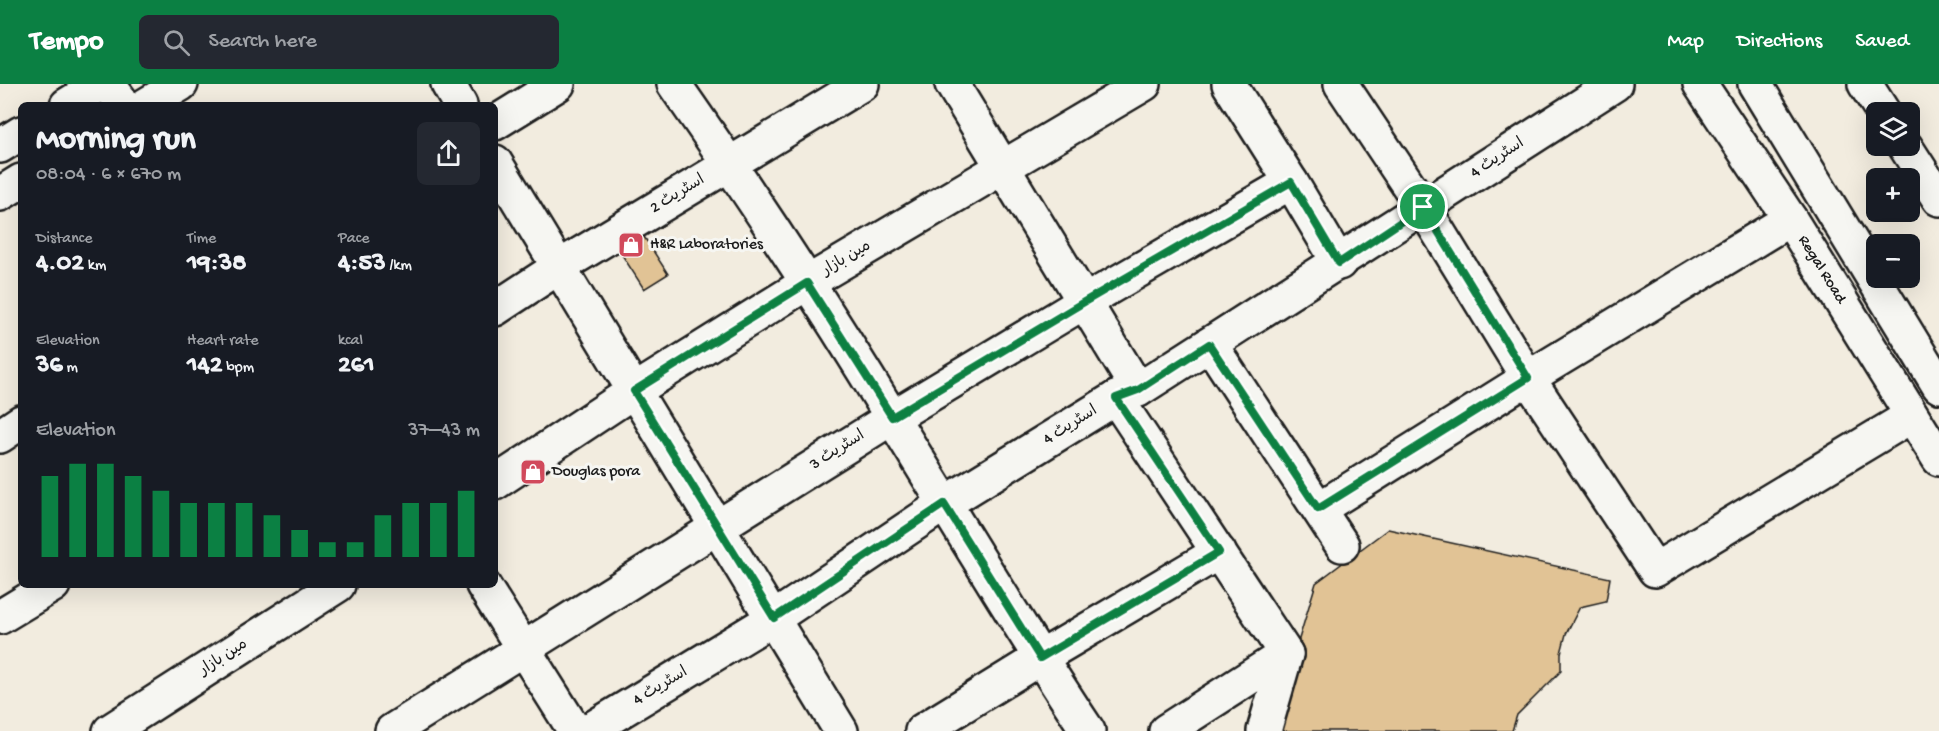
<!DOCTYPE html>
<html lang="en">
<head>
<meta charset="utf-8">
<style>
	body { margin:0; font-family:"Gochi Hand","Playpen Sans Arabic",sans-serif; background:#242831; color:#f1f3f6; height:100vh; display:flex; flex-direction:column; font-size:22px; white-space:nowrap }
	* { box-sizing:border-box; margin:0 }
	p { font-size:20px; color:#9ea1a6 }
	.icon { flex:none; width:33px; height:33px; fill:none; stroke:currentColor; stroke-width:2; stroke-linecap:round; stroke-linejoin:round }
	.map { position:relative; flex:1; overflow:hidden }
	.sheet { position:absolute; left:18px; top:18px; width:480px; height:486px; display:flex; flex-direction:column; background:#171b24; border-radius:9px; box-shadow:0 6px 24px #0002 }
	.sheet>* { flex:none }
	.controls { position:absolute; left:1866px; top:18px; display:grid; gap:12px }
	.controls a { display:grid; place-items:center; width:54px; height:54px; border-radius:9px; background:#171b24; box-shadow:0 6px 24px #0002; font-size:30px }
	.pin { position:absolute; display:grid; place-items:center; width:51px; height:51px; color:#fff; margin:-26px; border:3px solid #fff; border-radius:50%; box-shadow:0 2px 6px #0007 }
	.round { display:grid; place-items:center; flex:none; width:63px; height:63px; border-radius:9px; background:#242831 }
	.headline { display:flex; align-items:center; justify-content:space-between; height:102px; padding:0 18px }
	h1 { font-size:33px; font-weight:700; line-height:45px }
	.stats { display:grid; grid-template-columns:repeat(3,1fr); gap:9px; height:102px; padding:6px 18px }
	.stats div { display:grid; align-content:center }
	.stats b { font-size:26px; font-weight:700 }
	.stats small { font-size:16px; font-weight:400 }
	.stats p { font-size:16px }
	.chart { height:168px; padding:12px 18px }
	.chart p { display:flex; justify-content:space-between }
	.chart svg { width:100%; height:108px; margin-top:6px; stroke:#0b8043; stroke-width:6 }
	header { display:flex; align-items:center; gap:36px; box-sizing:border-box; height:84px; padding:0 30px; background:#0b8043; color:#fff }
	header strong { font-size:28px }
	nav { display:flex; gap:33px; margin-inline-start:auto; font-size:21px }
	.search { width:420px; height:54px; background:#242831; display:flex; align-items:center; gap:15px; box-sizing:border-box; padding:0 21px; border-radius:9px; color:#9ea1a6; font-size:22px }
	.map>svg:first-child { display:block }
	.building { fill:#e1c395; stroke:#1c1c1c; stroke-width:1.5 }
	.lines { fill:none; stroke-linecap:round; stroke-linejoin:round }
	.minor-casing { stroke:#1c1c1c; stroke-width:38 }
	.tertiary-casing { stroke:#1c1c1c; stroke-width:38 }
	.secondary-casing { stroke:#1c1c1c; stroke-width:38 }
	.primary-casing { stroke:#1c1c1c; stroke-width:38 }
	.minor { stroke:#f6f6f2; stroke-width:33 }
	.tertiary { stroke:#f6f6f2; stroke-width:33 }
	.secondary { stroke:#f6f6f2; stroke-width:33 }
	.primary { stroke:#f6f6f2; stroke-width:33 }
	.route-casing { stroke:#fff; stroke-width:12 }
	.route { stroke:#0b8043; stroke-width:8 }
	.labels { text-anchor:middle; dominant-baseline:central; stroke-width:6; stroke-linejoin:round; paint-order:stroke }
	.street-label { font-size:16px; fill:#1c1c1c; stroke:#f6f6f2 }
	.poi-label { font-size:16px; fill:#1c1c1c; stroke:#f6f6f2; text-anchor:start }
</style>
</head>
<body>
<header>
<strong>Tempo</strong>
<div class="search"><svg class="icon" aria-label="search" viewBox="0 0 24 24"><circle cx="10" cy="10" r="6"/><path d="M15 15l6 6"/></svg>Search here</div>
<nav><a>Map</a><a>Directions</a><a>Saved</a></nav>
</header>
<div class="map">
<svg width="1939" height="647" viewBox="0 0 1939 647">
	<rect width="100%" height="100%" fill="#f2ecdf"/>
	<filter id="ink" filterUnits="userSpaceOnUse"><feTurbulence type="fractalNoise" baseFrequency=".0167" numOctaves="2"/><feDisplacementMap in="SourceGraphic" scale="12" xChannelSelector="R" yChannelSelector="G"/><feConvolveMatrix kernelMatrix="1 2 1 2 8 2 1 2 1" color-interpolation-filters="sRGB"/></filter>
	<g filter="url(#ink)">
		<!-- building -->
		<g class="building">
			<polygon points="639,145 668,190 644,205 615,160"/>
			<polygon points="1388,445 1610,494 1606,517 1580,523 1566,550 1561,569 1561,587 1517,631 1512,647 1271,647 1316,499"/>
		</g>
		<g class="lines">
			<!-- minor casing -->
			<g class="minor-casing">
				<g id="minor">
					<polyline points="448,0 460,21"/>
					<path d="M674,0C750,109 824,221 893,335C957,439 1020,545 1088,647"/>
					<polyline points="952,0 1138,306"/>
					<polyline points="1229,0 1291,98 1339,179"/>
					<polyline points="1341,0 1423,123 1528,294 1655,486 1911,332"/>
					<polyline points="1865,0 1883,28"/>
					<polyline points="495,39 558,0"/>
					<polyline points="1905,62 1939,115"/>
					<polyline points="495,78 841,647"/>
					<polyline points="495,225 559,183 862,0"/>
					<polyline points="1210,260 1342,461"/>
					<polyline points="1116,314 1286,570 1264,647"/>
					<polyline points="0,352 21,338"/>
					<polyline points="495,399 634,307 807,199 1144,0"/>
					<polyline points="1319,425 1528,294 1790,135"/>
					<polyline points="0,533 53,501"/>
					<polyline points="110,647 338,501"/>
					<polyline points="392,647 893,333 1084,218 1291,98"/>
					<polyline points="588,647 774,534 944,420 1116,314 1138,306 1615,0"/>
					<polyline points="922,647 1040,574 1219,468"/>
					<polyline points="1166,647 1286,570"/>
				</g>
			</g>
			<!-- tertiary casing -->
			<g class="tertiary-casing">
				<g id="tertiary">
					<path id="s1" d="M1700,0L1790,135L1939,375"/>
					<polyline points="1755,0 1939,302"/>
				</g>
			</g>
			<!-- secondary casing -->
			<g class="secondary-casing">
				<g id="secondary">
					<polyline points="108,0 124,21"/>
					<polyline points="483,501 575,647"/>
				</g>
			</g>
			<!-- primary casing -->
			<g class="primary-casing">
				<g id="primary">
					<polyline points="67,21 101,0"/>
					<polyline points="146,21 181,0"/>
					<polyline points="0,62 21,49"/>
					<polyline points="0,110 21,97"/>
				</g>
			</g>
			<!-- minor -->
			<use href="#minor" class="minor"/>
			<!-- tertiary -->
			<use href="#tertiary" class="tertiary"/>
			<!-- secondary -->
			<use href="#secondary" class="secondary"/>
			<!-- primary -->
			<use href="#primary" class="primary"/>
		</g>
	</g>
	<g class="lines" filter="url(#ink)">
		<!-- route casing -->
		<g class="route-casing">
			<polygon id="route" points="1291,98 1339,179 1423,123 1528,294 1318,425 1209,260 1138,306 1116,314 1219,468 1040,574 944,420 774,534 634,307 807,199 892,333 1084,218"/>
		</g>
		<!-- route -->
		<use href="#route" class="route"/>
	</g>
	<!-- icons -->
	<defs>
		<g id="shop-square" transform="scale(1.35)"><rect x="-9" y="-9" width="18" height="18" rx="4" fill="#d1495b" stroke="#f6f6f2"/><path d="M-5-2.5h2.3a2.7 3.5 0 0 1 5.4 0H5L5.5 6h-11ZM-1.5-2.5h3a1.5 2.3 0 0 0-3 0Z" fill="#fff"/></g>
	</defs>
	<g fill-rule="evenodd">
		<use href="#shop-square" x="631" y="161"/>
		<use href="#shop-square" x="533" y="388"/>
	</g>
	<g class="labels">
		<!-- street labels -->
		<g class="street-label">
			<text transform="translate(1498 75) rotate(-33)">اسٹریٹ 4</text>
			<text transform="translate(678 111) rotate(-31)">اسٹریٹ 2</text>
			<text transform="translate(847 175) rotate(-31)">مین بازار</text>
			<text stroke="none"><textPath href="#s1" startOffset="222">Regal Road</textPath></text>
			<text transform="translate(1071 342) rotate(-32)">اسٹریٹ 4</text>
			<text transform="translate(838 367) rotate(-32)">اسٹریٹ 3</text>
			<text transform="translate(224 574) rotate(-33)">مین بازار</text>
			<text transform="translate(661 603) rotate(-31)">اسٹریٹ 4</text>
		</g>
		<!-- poi labels -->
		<g class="poi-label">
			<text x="650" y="161">H&amp;R Laboratories</text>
			<text x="552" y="388">Douglas pora</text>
		</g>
	</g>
</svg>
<div class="controls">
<a><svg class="icon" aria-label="layers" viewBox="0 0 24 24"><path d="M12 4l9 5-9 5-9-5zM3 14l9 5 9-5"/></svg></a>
<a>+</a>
<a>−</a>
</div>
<div class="pin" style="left:1423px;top:123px;background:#1e9e55"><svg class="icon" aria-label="arrive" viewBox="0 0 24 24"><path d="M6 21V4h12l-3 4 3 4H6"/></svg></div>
<section class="sheet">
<div class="headline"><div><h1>Morning run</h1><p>08:04 · 6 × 670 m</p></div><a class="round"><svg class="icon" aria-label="share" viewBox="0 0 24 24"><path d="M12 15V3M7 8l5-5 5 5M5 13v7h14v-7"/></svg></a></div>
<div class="stats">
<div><p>Distance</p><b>4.02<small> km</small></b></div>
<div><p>Time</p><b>19:38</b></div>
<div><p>Pace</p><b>4:53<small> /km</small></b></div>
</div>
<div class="stats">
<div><p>Elevation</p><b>36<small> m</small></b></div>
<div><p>Heart rate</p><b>142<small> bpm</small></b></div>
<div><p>kcal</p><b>261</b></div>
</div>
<div class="chart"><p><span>Elevation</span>37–43 m</p>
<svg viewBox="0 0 160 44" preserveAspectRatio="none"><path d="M5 44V11M15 44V6M25 44V6M35 44V11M45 44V17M55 44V22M65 44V22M75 44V22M85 44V27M95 44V33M105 44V38M115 44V38M125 44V27M135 44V22M145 44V22M155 44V17"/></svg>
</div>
</section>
</div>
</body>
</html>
